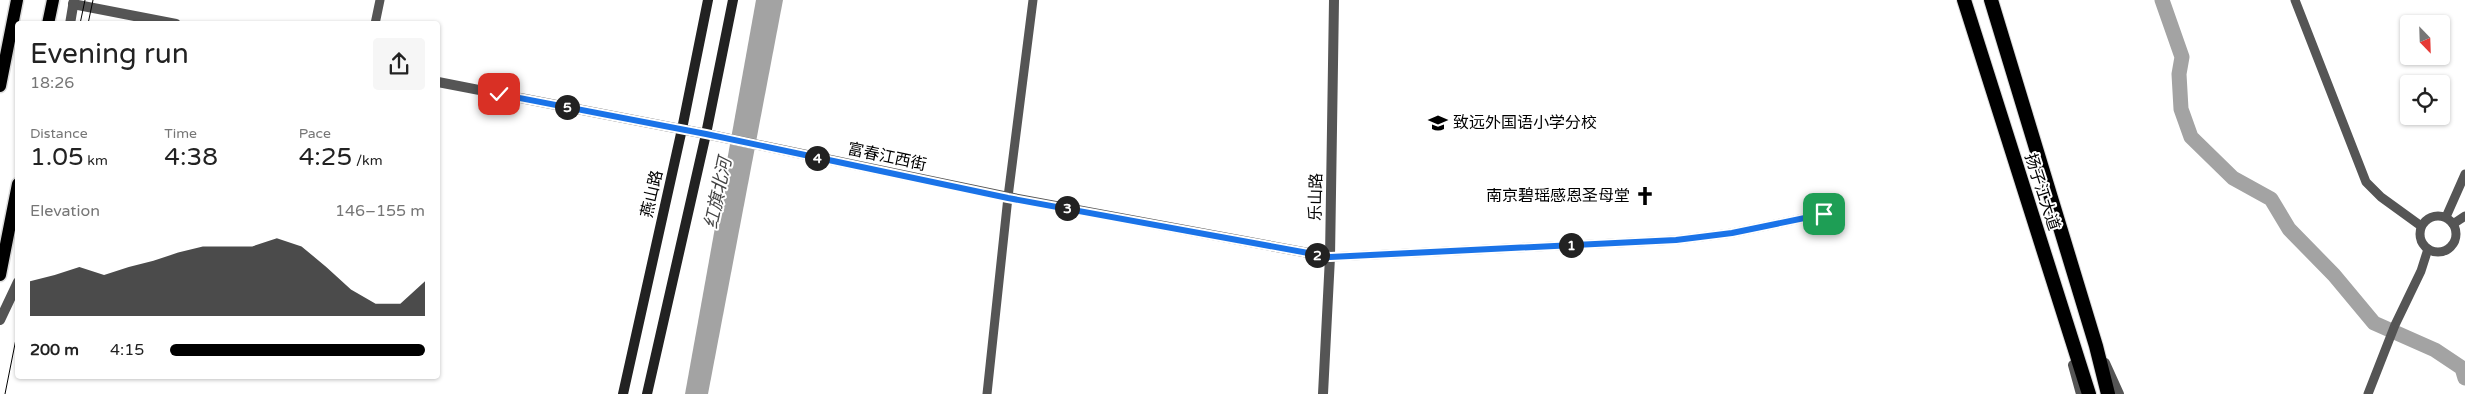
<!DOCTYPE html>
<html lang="en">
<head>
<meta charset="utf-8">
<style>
	body { margin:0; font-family:"Varela Round","Noto Sans SC",sans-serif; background:#f6f6f6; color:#222; height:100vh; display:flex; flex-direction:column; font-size:19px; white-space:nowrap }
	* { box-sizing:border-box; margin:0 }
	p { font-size:16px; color:#767676 }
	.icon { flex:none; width:28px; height:28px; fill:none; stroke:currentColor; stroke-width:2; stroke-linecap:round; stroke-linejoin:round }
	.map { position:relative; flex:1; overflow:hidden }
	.sheet { position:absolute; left:15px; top:21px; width:425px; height:358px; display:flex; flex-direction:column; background:#fff; border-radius:5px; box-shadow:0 1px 4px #0004 }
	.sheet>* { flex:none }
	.needle { width:32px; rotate:157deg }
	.tools { position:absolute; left:2400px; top:15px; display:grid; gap:10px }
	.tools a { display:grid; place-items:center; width:50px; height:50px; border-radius:5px; background:#fff; box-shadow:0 1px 4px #0004; font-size:25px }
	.pin { position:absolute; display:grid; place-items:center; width:42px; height:42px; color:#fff; margin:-21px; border-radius:10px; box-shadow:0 2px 8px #0006 }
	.km { position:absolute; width:25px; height:25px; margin:-12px; border-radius:50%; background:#222; color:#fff; font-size:14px; line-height:25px; text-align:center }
	.round { display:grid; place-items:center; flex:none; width:52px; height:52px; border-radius:5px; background:#f6f6f6 }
	.headline { display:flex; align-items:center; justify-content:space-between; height:85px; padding:0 15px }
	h1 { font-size:28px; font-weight:600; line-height:38px }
	.stats { display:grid; grid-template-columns:repeat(3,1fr); gap:8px; height:85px; padding:5px 15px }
	.stats div { display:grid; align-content:center }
	.stats b { font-size:25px; font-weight:600 }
	.stats small { font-size:14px; font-weight:400 }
	.stats p { font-size:14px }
	.chart { height:140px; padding:10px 15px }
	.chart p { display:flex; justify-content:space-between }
	.chart svg { width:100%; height:90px; margin-top:5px; fill:#000; opacity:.7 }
	ul { padding:0 15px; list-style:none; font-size:16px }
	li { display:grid; grid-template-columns:80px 60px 1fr; align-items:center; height:38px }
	li i { height:12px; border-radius:6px; background:#000 }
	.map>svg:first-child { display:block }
	.water { fill:#a3a3a3 }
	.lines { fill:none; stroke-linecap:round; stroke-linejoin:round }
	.river { stroke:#a3a3a3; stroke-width:15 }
	.primary-casing { stroke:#dbdbdb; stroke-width:15 }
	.trunk-casing { stroke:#dbdbdb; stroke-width:16 }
	.minor { stroke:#555; stroke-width:9 }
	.tertiary { stroke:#555; stroke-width:10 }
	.secondary { stroke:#222; stroke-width:10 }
	.primary { stroke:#000; stroke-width:12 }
	.trunk { stroke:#000; stroke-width:14 }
	.tram { stroke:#000; stroke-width:1 }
	.route-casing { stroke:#fff; stroke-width:10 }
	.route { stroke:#1a73e8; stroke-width:6 }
	.labels { text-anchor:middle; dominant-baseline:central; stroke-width:4; stroke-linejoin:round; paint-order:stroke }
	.poi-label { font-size:16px; fill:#000; stroke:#fff; text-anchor:start }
	.street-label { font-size:16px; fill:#000; stroke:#fff }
	.water-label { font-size:18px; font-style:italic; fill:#444; stroke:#fff }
</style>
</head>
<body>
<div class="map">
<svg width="2465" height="394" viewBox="0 0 2465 394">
	<rect width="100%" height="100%" fill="#fff"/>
	<!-- water -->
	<polygon class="water" points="756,0 783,0 708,394 685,394"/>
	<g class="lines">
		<!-- river -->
		<polyline class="river" points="2162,0 2182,57 2179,74 2181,109 2191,137 2233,178 2271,199 2289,229 2334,275 2374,323 2435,350 2462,368 2465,378"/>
		<!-- primary casing -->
		<g class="primary-casing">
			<g id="primary">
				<polyline points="48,24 53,0"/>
				<polyline points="0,86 17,0"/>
				<polyline points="0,275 18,184"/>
			</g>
		</g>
		<!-- trunk casing -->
		<g class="trunk-casing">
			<g id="trunk">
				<polyline points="1964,0 2089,394"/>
				<polyline points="1991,0 2096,346 2108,394"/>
			</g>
		</g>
		<!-- minor -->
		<g class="minor">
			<polyline points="2295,0 2366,182 2381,197 2421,226"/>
			<polyline points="375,24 380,0"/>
			<circle cx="2438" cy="234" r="18"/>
			<polyline points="2446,217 2465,174"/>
			<polyline points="2453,224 2465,216"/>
			<polyline points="1330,257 1676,240 1732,233 1824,214"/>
			<polyline points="987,394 1008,197 1033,0"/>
			<polyline points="2368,394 2395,325 2421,271 2428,249"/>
		</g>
		<!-- tertiary -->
		<g class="tertiary">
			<polyline points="73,4 176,24"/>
			<polyline points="70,24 74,0"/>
			<polyline points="438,82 706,134 1008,197 1330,257"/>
			<polyline points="0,320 18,282"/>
			<polyline points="2105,363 2119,394"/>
			<polyline points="2073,365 2081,394"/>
			<polyline points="1323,394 1330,257 1334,0"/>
		</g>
		<!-- secondary -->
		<g class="secondary">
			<polyline points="623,394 682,129 708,0"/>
			<polyline points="647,394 706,134 733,0"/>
		</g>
		<!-- primary -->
		<use href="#primary" class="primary"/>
		<!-- trunk -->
		<use href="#trunk" class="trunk"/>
		<!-- tram -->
		<g class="tram">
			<polyline points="80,24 85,0"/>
			<polyline points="88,24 93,0"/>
			<polyline points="5,394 18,329"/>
		</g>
	</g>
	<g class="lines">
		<!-- route casing -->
		<g class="route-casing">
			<polyline id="route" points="499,94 706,134 1008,198 1330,257 1676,240 1732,233 1824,214"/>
		</g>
		<!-- route -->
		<use href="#route" class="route"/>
	</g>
	<!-- icons -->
	<defs>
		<g id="school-bare" transform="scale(1.5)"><path d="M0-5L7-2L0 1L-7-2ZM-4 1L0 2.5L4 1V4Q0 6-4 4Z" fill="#000" stroke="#fff" stroke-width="2.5" paint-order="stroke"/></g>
		<g id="church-bare" transform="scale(1.5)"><path d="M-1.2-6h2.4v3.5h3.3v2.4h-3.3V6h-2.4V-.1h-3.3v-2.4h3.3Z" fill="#000" stroke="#fff" stroke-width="2.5" paint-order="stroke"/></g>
	</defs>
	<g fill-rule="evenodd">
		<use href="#school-bare" x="1438" y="123"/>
		<use href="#church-bare" x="1645" y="196"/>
	</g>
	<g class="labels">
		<!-- poi labels -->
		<g class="poi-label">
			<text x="1453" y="123">致远外国语小学分校</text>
			<text x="1630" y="196" text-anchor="end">南京碧瑶感恩圣母堂</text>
		</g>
		<!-- street labels -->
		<g class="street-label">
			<text transform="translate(887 157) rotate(12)">富春江西街</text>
			<text transform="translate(2042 192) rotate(72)">扬子江大道</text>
			<text transform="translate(652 194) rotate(-77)">燕山路</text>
			<text transform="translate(1316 197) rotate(-89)">乐山路</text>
		</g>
		<!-- water labels -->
		<g class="water-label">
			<text transform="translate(718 193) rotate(-78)">红旗北河</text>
		</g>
	</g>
</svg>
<div class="tools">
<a><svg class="needle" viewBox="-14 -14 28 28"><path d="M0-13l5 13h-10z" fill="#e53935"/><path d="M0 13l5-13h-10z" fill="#767676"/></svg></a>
<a><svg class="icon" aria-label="locate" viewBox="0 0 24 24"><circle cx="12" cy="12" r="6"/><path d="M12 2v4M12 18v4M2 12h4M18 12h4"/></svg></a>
</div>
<div class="pin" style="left:1824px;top:214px;background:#1e9e55"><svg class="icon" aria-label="arrive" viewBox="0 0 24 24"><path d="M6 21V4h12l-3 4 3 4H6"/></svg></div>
<div class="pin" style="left:499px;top:94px;background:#d93025"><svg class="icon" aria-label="check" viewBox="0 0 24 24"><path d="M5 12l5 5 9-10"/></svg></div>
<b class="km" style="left:1571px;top:245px">1</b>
<b class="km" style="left:1317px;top:255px">2</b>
<b class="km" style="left:1067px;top:208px">3</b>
<b class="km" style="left:817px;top:158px">4</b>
<b class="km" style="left:567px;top:107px">5</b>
<section class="sheet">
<div class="headline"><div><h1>Evening run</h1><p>18:26</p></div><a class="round"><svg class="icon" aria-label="share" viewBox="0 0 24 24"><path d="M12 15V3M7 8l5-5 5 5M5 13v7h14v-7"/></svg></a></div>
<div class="stats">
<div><p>Distance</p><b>1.05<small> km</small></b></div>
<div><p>Time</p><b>4:38</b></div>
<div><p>Pace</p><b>4:25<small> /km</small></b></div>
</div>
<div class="chart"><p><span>Elevation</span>146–155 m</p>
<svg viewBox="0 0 160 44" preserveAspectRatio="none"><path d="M0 44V27L10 24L20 20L30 24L40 20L50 17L60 13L70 10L80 10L90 10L100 6L110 10L120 20L130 31L140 38L150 38L160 27V44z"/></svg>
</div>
<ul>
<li><b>200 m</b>4:15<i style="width:100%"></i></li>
</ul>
</section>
</div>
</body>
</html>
